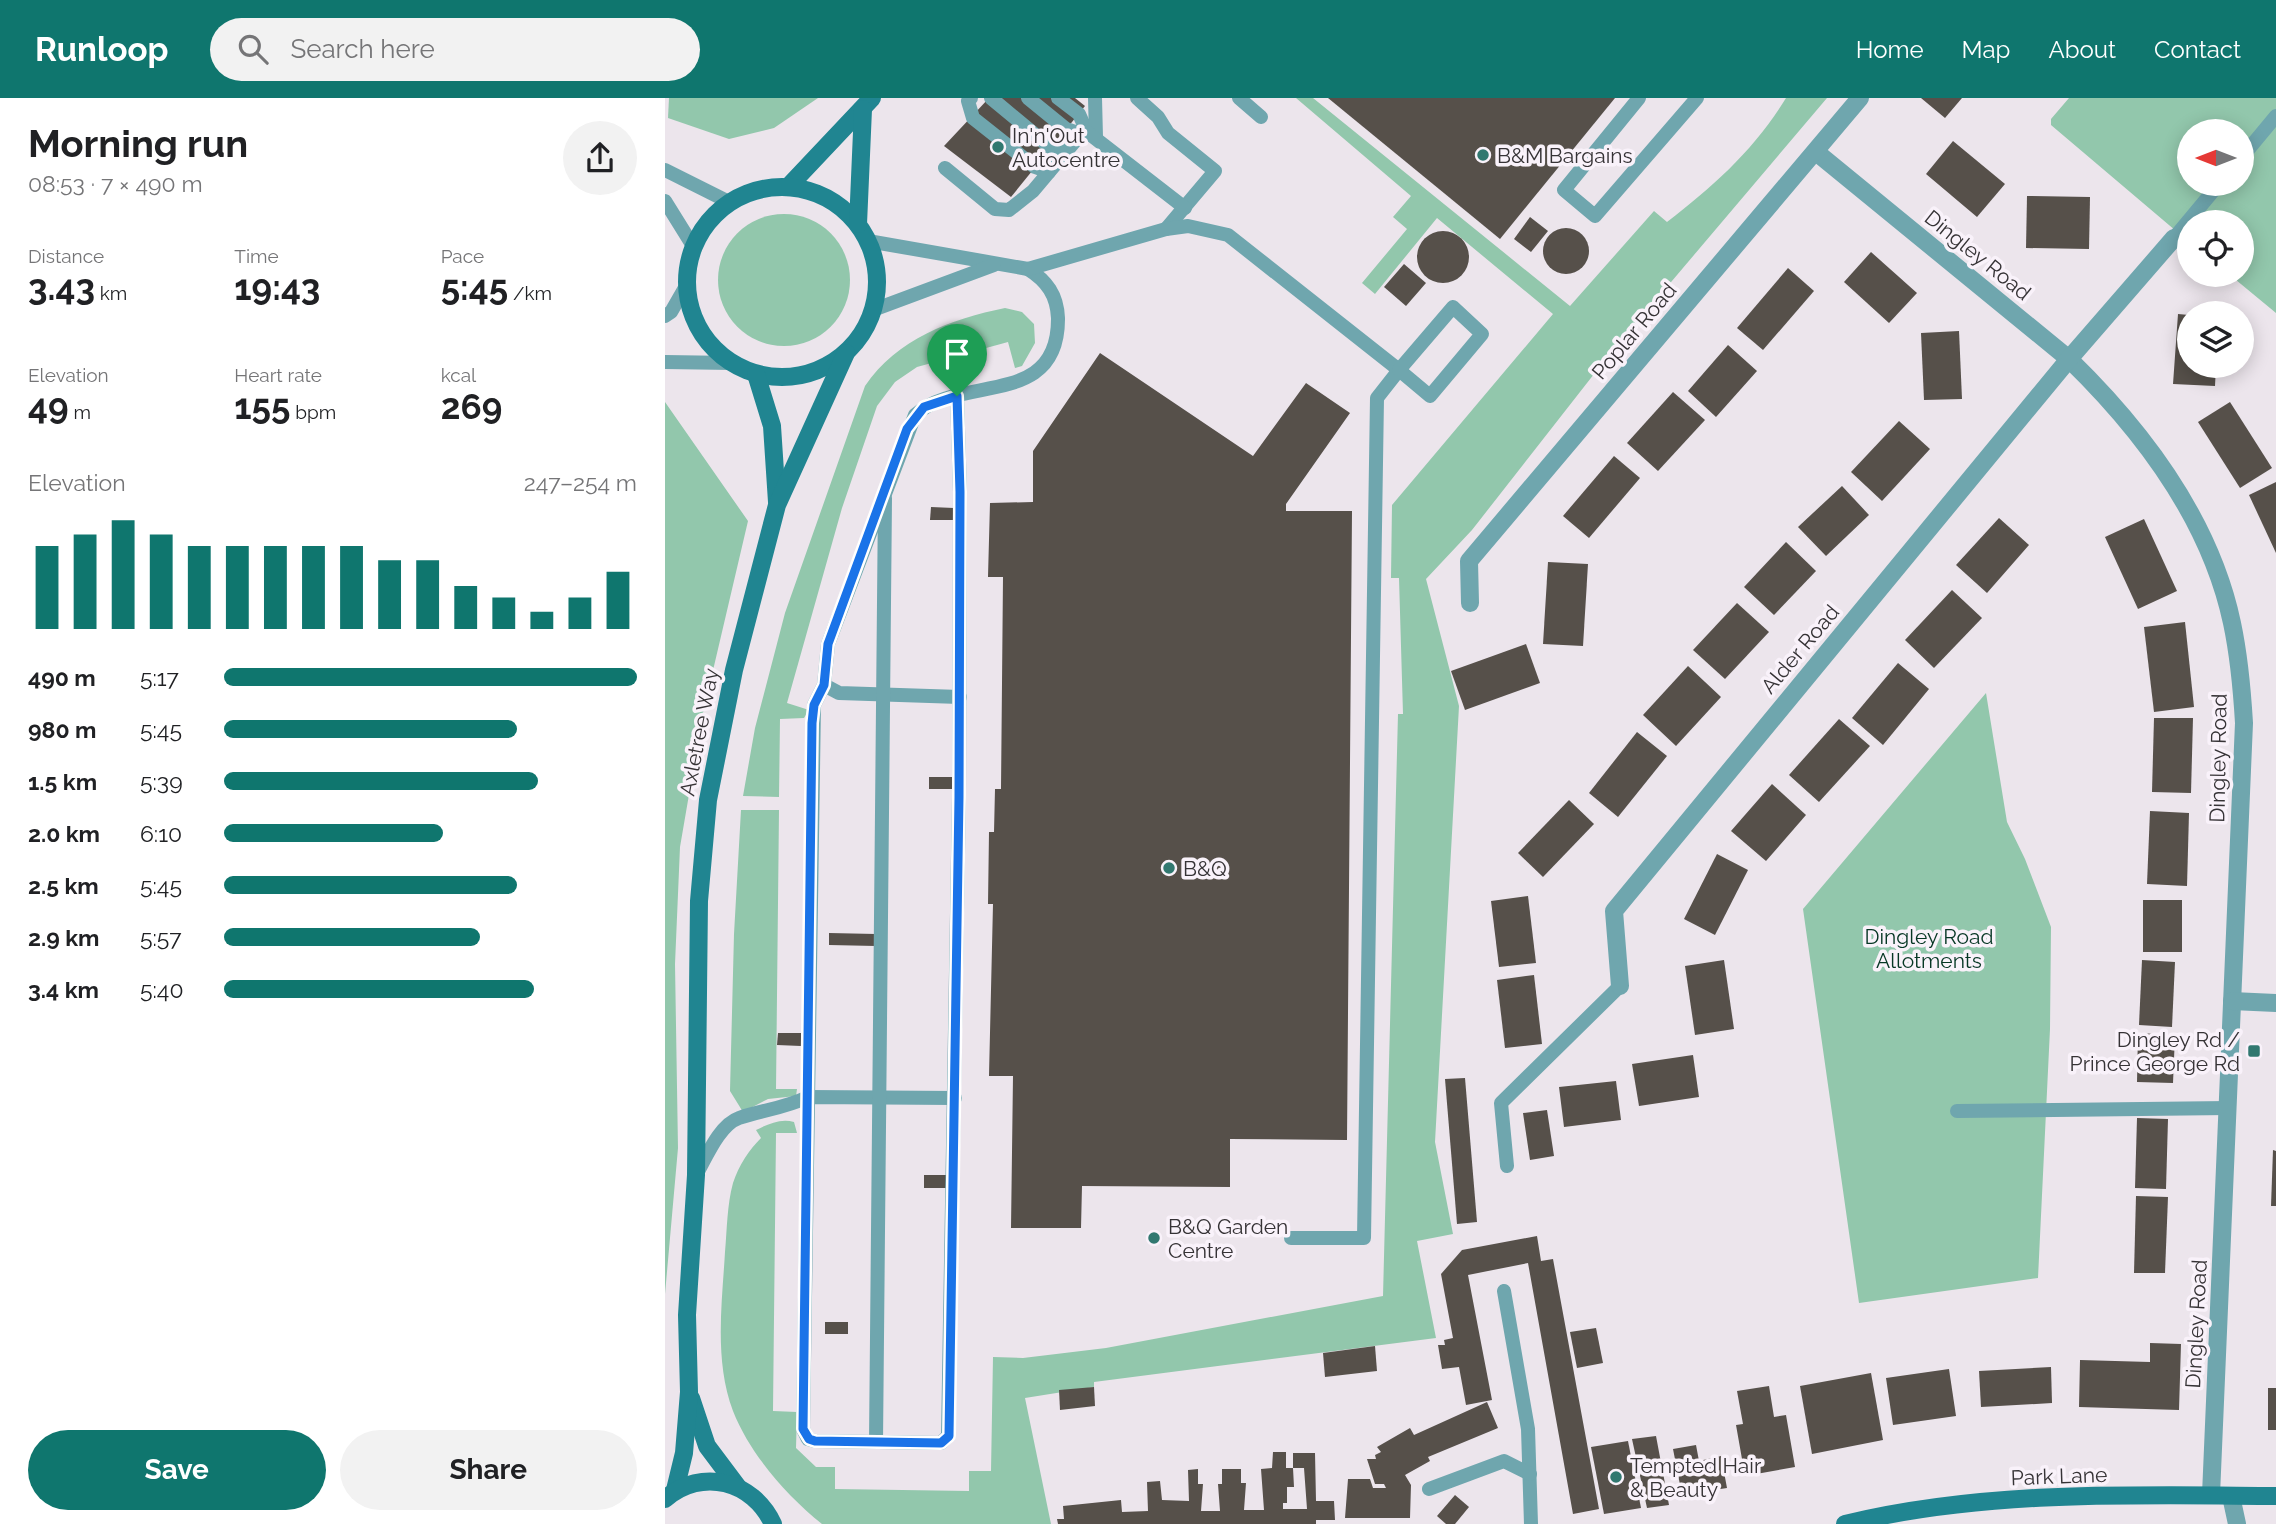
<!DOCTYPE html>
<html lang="en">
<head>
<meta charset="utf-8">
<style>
	body { margin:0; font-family:Raleway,sans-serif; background:#f2f2f2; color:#202124; height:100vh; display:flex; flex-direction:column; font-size:26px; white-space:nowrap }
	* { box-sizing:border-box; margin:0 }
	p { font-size:23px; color:#757577 }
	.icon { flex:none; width:38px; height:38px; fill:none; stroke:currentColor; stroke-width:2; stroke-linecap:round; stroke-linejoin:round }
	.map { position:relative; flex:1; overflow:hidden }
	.panel { display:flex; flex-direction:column; background:#fff; width:665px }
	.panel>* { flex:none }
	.needle { width:46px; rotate:270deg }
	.buttons { position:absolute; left:1512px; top:21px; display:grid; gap:14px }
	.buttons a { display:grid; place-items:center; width:77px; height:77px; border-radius:50%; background:#fff; box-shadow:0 4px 18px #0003; font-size:35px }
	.pin { position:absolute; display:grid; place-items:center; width:60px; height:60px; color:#fff; margin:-72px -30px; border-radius:50% 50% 50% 0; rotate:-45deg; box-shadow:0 0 7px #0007 }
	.pin .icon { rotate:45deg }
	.round { display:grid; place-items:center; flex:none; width:74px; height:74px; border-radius:37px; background:#f2f2f2 }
	.overview { display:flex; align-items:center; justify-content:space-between; height:119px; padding:0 28px }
	h1 { font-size:38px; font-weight:700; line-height:52px }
	.stats { display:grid; grid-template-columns:repeat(3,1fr); gap:10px; height:119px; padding:7px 28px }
	.stats div { display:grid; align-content:center }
	.stats b { font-size:35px; font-weight:700 }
	.stats small { font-size:19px; font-weight:400 }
	.stats p { font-size:19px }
	.chart { height:196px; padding:14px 28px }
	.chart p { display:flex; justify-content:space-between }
	.chart svg { width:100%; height:126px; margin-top:7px; stroke:#0f766e; stroke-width:6 }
	.cta { display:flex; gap:14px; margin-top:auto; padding:14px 28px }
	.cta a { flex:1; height:80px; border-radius:42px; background:#0f766e; color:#fff; font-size:28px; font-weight:700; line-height:80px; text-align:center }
	.cta a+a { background:#f2f2f2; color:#202124 }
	ul { padding:0 28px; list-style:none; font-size:23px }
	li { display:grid; grid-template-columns:112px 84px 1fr; align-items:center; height:52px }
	li i { height:18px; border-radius:9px; background:#0f766e }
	header { display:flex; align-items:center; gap:42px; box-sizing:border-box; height:98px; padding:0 35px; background:#0f766e; color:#fff }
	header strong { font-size:33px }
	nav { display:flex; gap:38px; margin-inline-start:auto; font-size:24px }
	.search { width:490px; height:63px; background:#f2f2f2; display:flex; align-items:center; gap:18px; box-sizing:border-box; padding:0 24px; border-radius:38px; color:#757577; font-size:26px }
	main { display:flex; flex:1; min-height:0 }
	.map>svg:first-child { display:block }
	.green { fill:#92c7ac; fill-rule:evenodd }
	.building { fill:#56504a; fill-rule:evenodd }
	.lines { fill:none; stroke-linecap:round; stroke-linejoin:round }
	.lane { stroke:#6fa6ae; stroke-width:14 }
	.street { stroke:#6fa6ae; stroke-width:18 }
	.secondary { stroke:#208591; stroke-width:18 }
	.route-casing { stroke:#fff; stroke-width:14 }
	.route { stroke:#1a73e8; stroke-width:9 }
	.poi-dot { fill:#317870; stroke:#f9f2fa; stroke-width:2.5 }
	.labels { text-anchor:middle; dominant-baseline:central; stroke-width:7; stroke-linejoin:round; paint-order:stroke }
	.poi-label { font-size:21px; fill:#363336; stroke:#f9f2fa; text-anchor:start }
	.street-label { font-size:21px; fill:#363336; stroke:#f9f2fa }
	.park-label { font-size:21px; fill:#063724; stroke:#f9f2fa }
</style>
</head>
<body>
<header>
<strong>Runloop</strong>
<div class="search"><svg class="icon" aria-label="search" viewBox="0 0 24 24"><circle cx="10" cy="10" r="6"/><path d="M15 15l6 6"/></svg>Search here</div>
<nav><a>Home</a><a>Map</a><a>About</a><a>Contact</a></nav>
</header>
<main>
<section class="panel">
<div class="overview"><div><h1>Morning run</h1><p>08:53 · 7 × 490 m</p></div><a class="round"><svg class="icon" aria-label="share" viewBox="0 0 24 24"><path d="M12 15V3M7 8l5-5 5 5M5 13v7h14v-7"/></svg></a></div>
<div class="stats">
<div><p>Distance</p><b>3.43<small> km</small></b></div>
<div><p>Time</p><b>19:43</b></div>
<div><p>Pace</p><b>5:45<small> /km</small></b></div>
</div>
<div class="stats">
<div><p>Elevation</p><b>49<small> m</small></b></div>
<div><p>Heart rate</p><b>155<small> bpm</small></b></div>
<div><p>kcal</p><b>269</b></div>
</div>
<div class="chart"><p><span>Elevation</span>247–254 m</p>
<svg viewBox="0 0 160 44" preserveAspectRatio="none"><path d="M5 44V15M15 44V11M25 44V6M35 44V11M45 44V15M55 44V15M65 44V15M75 44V15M85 44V15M95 44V20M105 44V20M115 44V29M125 44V33M135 44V38M145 44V33M155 44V24"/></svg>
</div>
<ul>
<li><b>490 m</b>5:17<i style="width:100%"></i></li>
<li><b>980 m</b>5:45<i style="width:71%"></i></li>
<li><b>1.5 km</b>5:39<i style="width:76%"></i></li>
<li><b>2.0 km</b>6:10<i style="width:53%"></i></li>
<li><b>2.5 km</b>5:45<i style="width:71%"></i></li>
<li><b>2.9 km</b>5:57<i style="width:62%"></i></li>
<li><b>3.4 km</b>5:40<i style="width:75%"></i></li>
</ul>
<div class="cta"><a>Save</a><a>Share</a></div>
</section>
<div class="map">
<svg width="1611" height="1426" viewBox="0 0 1611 1426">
	<rect width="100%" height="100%" fill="#ece5ec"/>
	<!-- green -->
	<g class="green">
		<polygon points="4,0 153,0 109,30 64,41 3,20"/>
		<path d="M631,0H648L905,208L989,113L1002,124C1049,88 1090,51 1121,0H1162L940,262L807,432L761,481L794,608L770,1044L788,1136L752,1143L771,1240L429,1284V1289L360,1300L386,1426H157C121,1397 85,1356 68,1313C49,1262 57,1206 60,1154C62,1131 62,1107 68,1085C74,1067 84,1052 96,1040L91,1032C103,1026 116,1020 129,1024L132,1035H111L108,1313L132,1314L131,1350L151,1369H170V1391L304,1393V1373H326L328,1259L358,1260L441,1250L718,1198L733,616H738L734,480H726L727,407L888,216L772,120L710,196L697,185L742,131L728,119L746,98Z"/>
		<path d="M1404,0H1611V215L1565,177H1577V124H1524V144L1386,27V21ZM1524,33H1577V86H1524Z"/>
		<circle cx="119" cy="182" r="66"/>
		<path d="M340,210L357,214L369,226L370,245L357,268L350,270L343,244L252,269L230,284L212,308L177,410L122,605L144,612L139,620L115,621L114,699L78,698L90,630L120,515L200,288C232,241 286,221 340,210Z"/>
		<polygon points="0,304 83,423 38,615 15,749 10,866 13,1050 0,1196"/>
		<polygon points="1321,595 1342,724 1360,761 1386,829 1385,931 1373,1180 1194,1205 1138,811"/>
		<polygon points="76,712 114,712 111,991 132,991 131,998 103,1001 78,1014 65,993 69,836"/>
	</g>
	<!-- building -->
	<g class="building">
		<polygon points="324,0 410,0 420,8 346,99 279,48"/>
		<polygon points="663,0 950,0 835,141"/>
		<polygon points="1256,0 1297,0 1280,20"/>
		<polygon points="1288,43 1340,86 1312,119 1261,76"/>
		<polygon points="1362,98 1425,99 1424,151 1361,150"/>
		<polygon points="865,119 883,133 866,154 849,141"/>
		<circle cx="901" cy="153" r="23"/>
		<circle cx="778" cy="159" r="26"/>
		<polygon points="1206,154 1252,195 1224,225 1179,184"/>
		<polygon points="739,166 761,185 741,208 719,189"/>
		<polygon points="1123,170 1149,193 1098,252 1072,230"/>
		<polygon points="1513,216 1524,217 1524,268 1551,268 1550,288 1508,286"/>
		<polygon points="1294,233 1297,301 1259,302 1256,235"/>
		<polygon points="1063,247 1092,273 1051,319 1023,293"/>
		<polygon points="435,255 588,358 641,285 685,315 621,406 621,413 687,413 682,1042 565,1041 565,1089 417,1088 416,1130 346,1130 348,978 324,978 328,806 323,806 324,734 329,734 330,691 336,691 338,479 323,479 325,405 368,404 368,353"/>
		<polygon points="1008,294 1040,322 993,373 962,345"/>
		<polygon points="1565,304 1607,370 1575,390 1533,324"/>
		<polygon points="1234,323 1265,351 1217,403 1186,374"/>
		<polygon points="949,358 975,380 924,440 898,418"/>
		<polygon points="1611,384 1611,455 1584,397"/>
		<polygon points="1177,388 1204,417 1161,458 1133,429"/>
		<polygon points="266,409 289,410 289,422 265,422"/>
		<polygon points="1334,420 1364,447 1322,495 1291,467"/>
		<polygon points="1479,421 1512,493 1473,511 1440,439"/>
		<polygon points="1121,444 1151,473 1109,517 1079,489"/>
		<polygon points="883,464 923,466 918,548 878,546"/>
		<polygon points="1287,492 1317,520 1269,570 1240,542"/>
		<polygon points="1072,505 1104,534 1060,581 1028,552"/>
		<polygon points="1520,524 1529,609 1489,614 1479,529"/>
		<polygon points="861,546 875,585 800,612 786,573"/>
		<polygon points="1233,565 1264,591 1218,647 1187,620"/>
		<polygon points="1023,568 1056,599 1011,648 978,617"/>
		<polygon points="1489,620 1528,620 1526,695 1487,694"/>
		<polygon points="1174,621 1205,648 1154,704 1124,677"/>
		<polygon points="972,634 1002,658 953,719 924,695"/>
		<rect x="264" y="679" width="23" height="12"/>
		<polygon points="1107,686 1141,717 1101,763 1066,733"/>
		<polygon points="904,702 929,726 878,779 853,755"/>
		<polygon points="1485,713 1524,715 1522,788 1482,786"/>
		<polygon points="1052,756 1083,772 1050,837 1019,821"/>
		<polygon points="863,798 871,865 834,869 826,803"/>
		<rect x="1478" y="802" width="39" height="52"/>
		<polygon points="164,835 211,836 211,848 164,847"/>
		<polygon points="1059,862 1069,931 1030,937 1020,868"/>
		<polygon points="1477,862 1510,864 1507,929 1474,927"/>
		<polygon points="869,877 877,946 840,950 832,882"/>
		<polygon points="113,935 136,935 136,948 112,947"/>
		<polygon points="1473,935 1510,937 1508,985 1472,984"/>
		<polygon points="1028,957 1034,999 974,1008 967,966"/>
		<polygon points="800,980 812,1124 792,1126 780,981"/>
		<polygon points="951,983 956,1022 899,1029 894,989"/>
		<polygon points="882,1012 889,1058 865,1062 858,1015"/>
		<polygon points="1472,1020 1503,1021 1501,1091 1470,1090"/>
		<polygon points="1608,1052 1611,1053 1611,1108 1606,1108"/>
		<rect x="259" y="1077" width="22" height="13"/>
		<polygon points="1471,1098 1503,1099 1500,1175 1469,1175"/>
		<polygon points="872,1138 876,1163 888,1161 934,1411 908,1416 863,1165 803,1177 827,1302 801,1307 794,1269 777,1271 773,1247 780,1247 779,1242 788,1240 776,1176 797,1152"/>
		<rect x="160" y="1224" width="23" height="12"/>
		<polygon points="931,1230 938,1265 912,1270 905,1234"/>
		<polygon points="1485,1245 1516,1246 1514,1312 1414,1309 1415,1262 1485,1264"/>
		<polygon points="710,1248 712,1273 660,1279 658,1255"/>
		<polygon points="1386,1269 1387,1305 1316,1309 1314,1273"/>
		<polygon points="1284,1271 1291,1318 1228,1327 1221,1280"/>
		<polygon points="1206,1275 1218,1342 1147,1356 1135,1288"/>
		<polygon points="1104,1288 1109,1319 1121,1317 1130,1369 1080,1378 1071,1327 1078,1326 1072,1293"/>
		<polygon points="429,1289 430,1308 395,1312 394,1292"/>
		<rect x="1603" y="1290" width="8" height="42"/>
		<polygon points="822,1304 833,1330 763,1359 765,1363 740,1377 746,1387 745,1420 680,1420 683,1381 705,1381 708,1390 721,1390 719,1386 710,1386 702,1361 711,1361 710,1357 716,1354 712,1349 745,1330 749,1337"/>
		<polygon points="991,1338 1004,1407 982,1410 967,1341"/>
		<polygon points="963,1343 976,1410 939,1416 926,1349"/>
		<polygon points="1031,1347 1034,1363 1056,1358 1062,1390 1017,1397 1008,1351"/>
		<path d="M608,1354H621V1370H628V1355H650L651,1403H669L670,1422H651V1426H393L392,1421H399L398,1408L456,1402L457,1414L483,1413L482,1384L495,1383L497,1402L524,1403L523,1372L533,1371V1386H538L536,1413H555L553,1386H557V1371H576V1385H581L579,1412H599L596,1371L607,1370ZM628,1370H639L642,1411H618V1405H622V1389H629Z"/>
		<polygon points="790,1397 804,1409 790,1426 781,1426 772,1418"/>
	</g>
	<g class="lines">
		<!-- lane -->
		<g class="lane">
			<polyline points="306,0 303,3 308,20 370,69 384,74"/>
			<polyline points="326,0 386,50 400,55"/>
			<polyline points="363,0 401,31 416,36"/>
			<polyline points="393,0 414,16 422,34"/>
			<polyline points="430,0 431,39"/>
			<polyline points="472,0 493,19 503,35 550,73 501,131"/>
			<polyline points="574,0 596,19"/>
			<polyline points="974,0 899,92 930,118 1032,0"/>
			<polyline points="1577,59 1611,18"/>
			<polyline points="280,70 330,111 344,112 368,93 416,36 422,34 520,110"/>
			<polyline points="0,72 64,104"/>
			<polyline points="0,103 28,148"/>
			<polyline points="1509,140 1554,86"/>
			<path d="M203,143L363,171C382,183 392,197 393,220C394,311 296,276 250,317L163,546L159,587L149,607L138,1331L143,1341L150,1343L276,1345L283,1338L294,699L295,394L292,298"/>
			<polyline points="363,171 501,131 523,128 563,137 734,272 712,300 699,1140 626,1140"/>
			<polygon points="788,209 817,236 765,298 734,272"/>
			<polyline points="208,212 329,167"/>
			<polyline points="0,218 6,214 21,188"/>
			<polyline points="0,264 67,265"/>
			<polyline points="159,587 174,595 295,599"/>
			<polyline points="1292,1013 1564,1010"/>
			<polyline points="842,1068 836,1005 955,888"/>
			<path d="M31,1077C41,1060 54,1027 74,1020C98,1012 120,1010 143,999L290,1000"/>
			<polyline points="839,1193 863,1331 866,1426"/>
			<polyline points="211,1344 220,400"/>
			<polyline points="764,1391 839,1363 865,1376"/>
		</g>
		<!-- street -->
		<g class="street">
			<path d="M1151,54L1404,261C1478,333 1545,421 1567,525C1574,558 1577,591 1579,625L1546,1397"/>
			<polyline points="805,505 804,463 1195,0"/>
			<polyline points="955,888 949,813 1404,261 1509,140"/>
			<polyline points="1567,903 1611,905"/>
			<polyline points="1566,1398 1572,1426"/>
		</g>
		<!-- secondary -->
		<g class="secondary">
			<polyline points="124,88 207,0"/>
			<circle cx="117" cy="184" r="95"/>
			<polyline points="193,126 198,11"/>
			<polyline points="91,276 107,328 112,404"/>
			<polyline points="26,1300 42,1348 72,1388"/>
			<polyline points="10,1392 19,1355 24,1294 22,1217 31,1077 34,803 43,702 69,572 112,407 181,255"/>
			<path d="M0,1401C37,1369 88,1383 108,1426"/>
			<path d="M1180,1426C1320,1392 1468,1397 1611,1398"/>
		</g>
	</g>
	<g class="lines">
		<!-- route casing -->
		<g class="route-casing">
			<polygon id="route" points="292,298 295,394 294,699 284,1338 276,1345 150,1343 144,1341 138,1331 147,625 149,607 159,587 163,546 242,331 259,309"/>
		</g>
		<!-- route -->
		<use href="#route" class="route"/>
	</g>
	<!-- markers -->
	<g class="poi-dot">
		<circle cx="333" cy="49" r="7"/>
		<circle cx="818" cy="57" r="7"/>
		<circle cx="504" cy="770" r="7"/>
		<rect x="1582" y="946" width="14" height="14" rx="3.5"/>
		<circle cx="489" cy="1140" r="7"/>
		<circle cx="951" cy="1379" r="7"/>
	</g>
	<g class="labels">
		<!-- poi labels -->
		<g class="poi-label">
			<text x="347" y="37">In'n'Out<tspan x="347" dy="24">Autocentre</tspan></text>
			<text x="832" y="57">B&amp;M Bargains</text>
			<text x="518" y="770">B&amp;Q</text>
			<text x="1575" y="941" text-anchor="end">Dingley Rd /<tspan x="1575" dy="24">Prince George Rd</tspan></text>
			<text x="503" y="1128">B&amp;Q Garden<tspan x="503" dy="24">Centre</tspan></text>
			<text x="965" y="1367">Tempted Hair<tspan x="965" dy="24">&amp; Beauty</tspan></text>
		</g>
		<!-- street labels -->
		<g class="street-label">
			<text transform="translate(1313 157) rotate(39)">Dingley Road</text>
			<text transform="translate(969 233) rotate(-50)">Poplar Road</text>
			<text transform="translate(1135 551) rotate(-50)">Alder Road</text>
			<text transform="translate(34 634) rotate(-79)">Axletree Way</text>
			<text transform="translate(1553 660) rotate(-89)">Dingley Road</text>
			<text transform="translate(1531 1226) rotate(-87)">Dingley Road</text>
			<text transform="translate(1394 1378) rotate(-2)">Park Lane</text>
		</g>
		<!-- park labels -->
		<g class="park-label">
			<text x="1264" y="838">Dingley Road<tspan x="1264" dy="24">Allotments</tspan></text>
		</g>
	</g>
</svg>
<div class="buttons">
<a><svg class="needle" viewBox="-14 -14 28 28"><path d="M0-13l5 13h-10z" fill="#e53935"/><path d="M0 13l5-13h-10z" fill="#757577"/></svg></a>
<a><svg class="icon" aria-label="locate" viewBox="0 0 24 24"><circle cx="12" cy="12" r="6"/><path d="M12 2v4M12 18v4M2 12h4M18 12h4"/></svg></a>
<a><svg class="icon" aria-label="layers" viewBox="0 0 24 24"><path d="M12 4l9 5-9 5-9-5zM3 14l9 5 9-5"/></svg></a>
</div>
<div class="pin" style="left:292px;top:298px;background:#1e9e55"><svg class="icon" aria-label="arrive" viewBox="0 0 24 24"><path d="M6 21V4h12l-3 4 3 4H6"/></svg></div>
</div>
</main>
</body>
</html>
